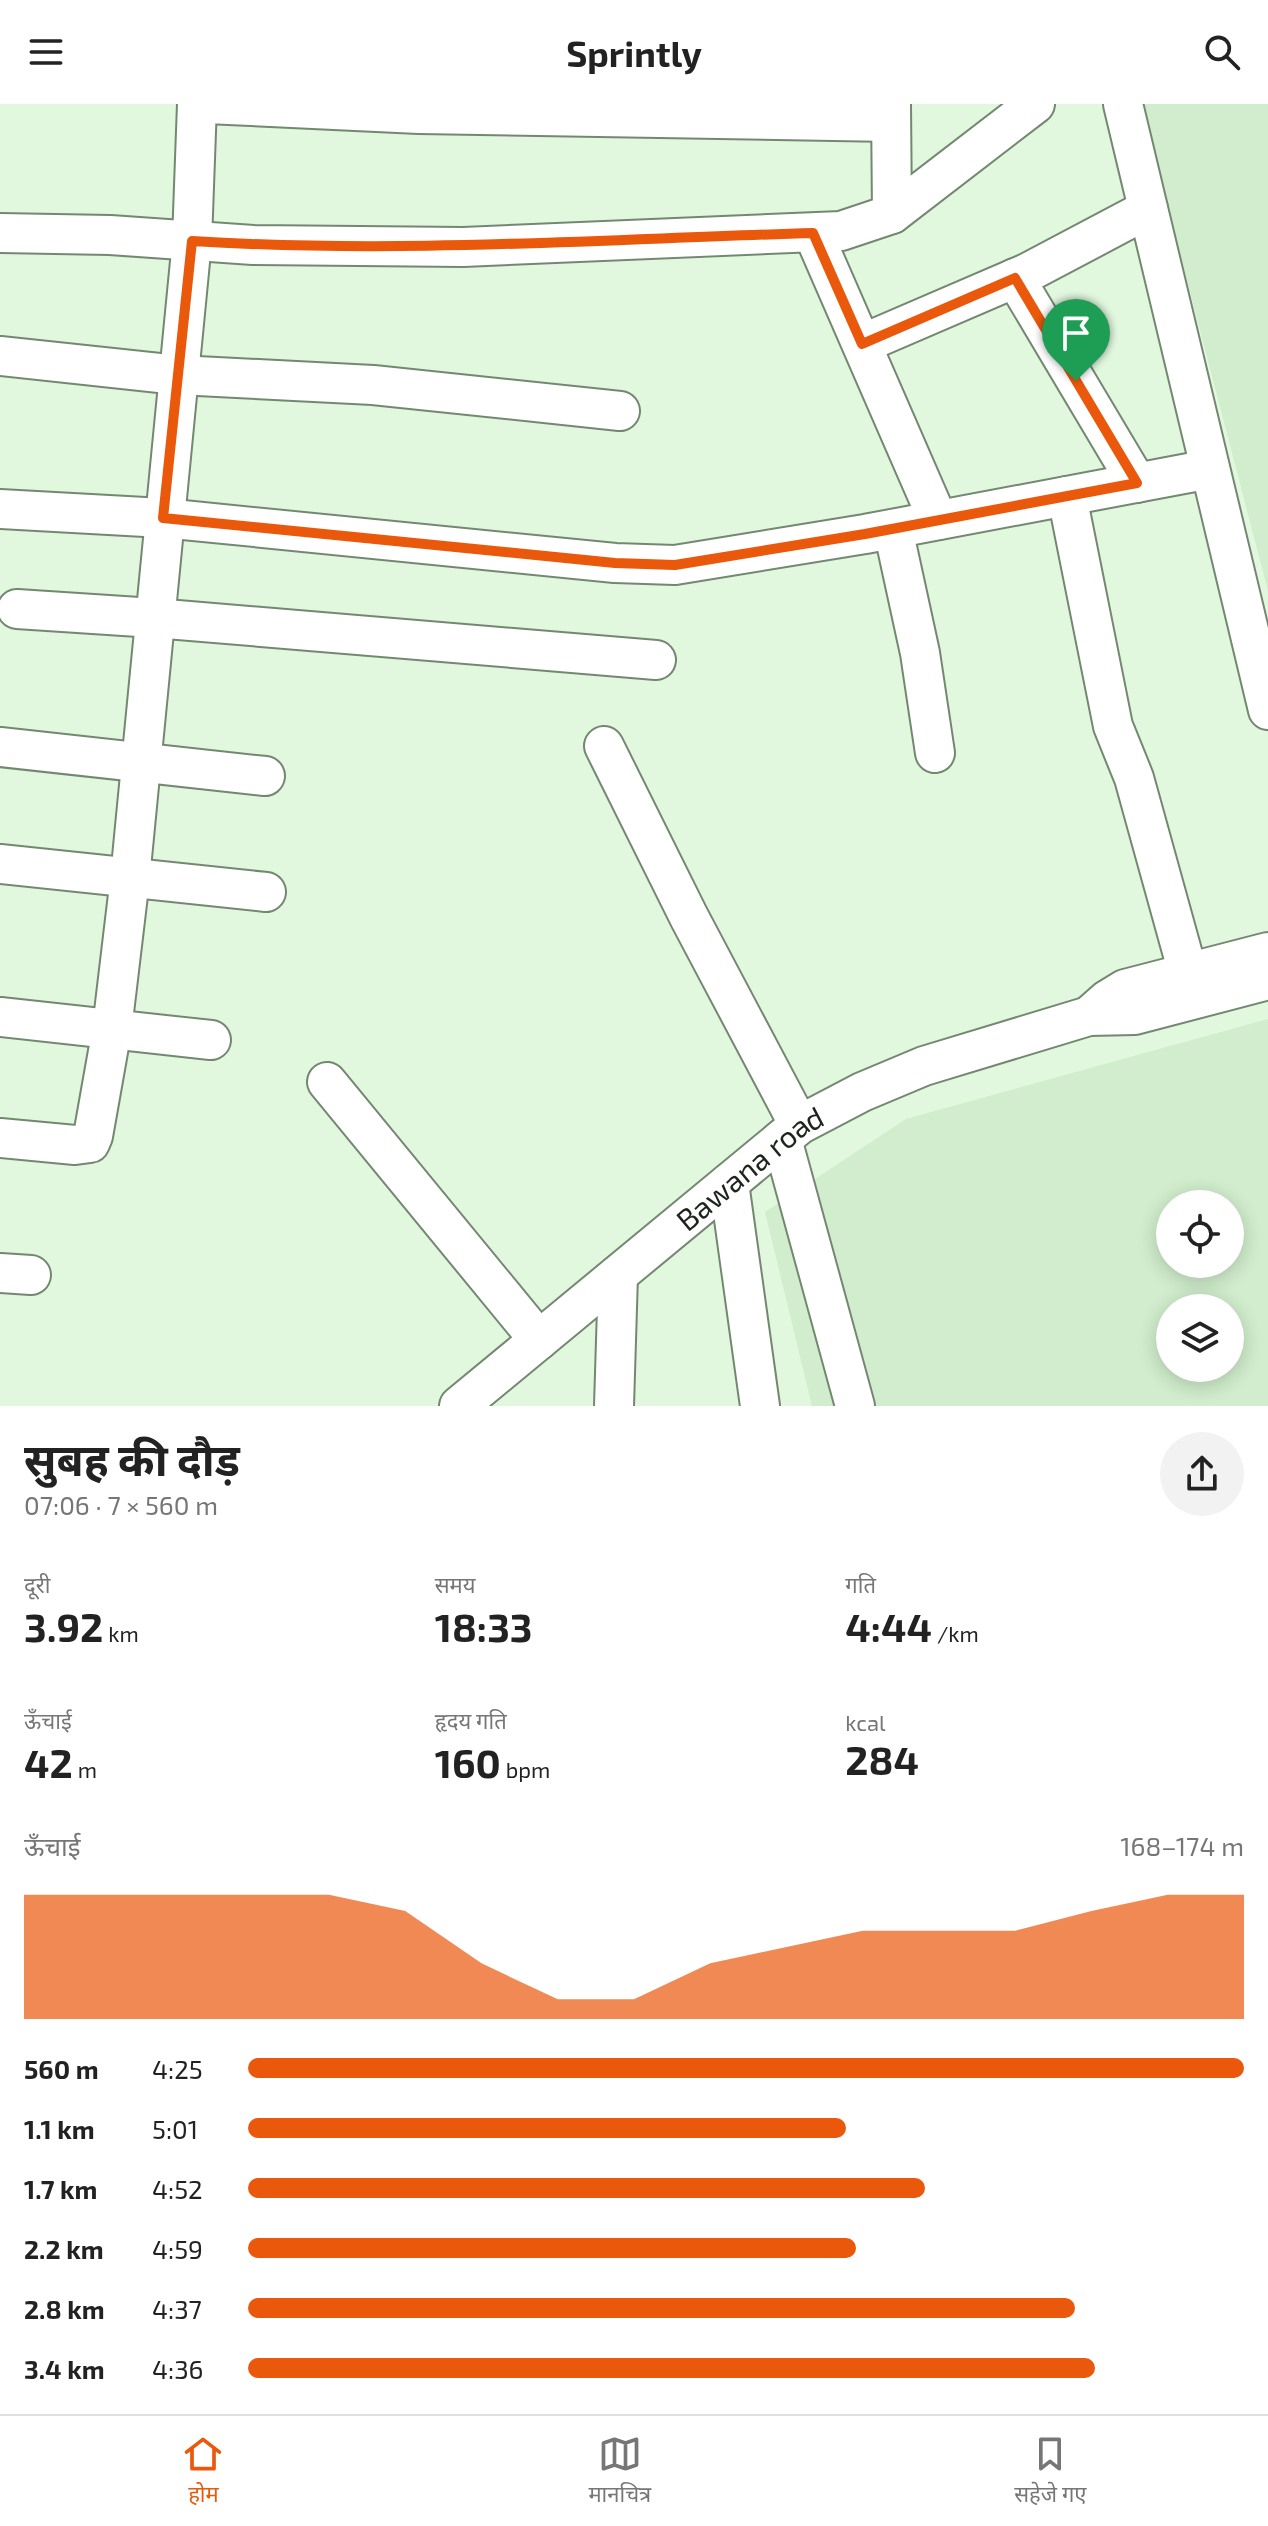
<!DOCTYPE html>
<html lang="hi">
<head>
<meta charset="utf-8">
<style>
	body { margin:0; font-family:"Exo 2","Noto Sans Devanagari",sans-serif; background:#f2f2f2; color:#222; height:100vh; display:flex; flex-direction:column; font-size:30px; white-space:nowrap }
	* { box-sizing:border-box; margin:0 }
	p { font-size:26px; color:#767676 }
	.icon { flex:none; width:44px; height:44px; fill:none; stroke:currentColor; stroke-width:2; stroke-linecap:round; stroke-linejoin:round }
	.map { position:relative; height:1302px; overflow:hidden }
	.side { display:flex; flex-direction:column; background:#fff; flex:1 }
	.side>* { flex:none }
	.controls { position:absolute; left:1156px; top:1086px; display:grid; gap:16px }
	.controls a { display:grid; place-items:center; width:88px; height:88px; border-radius:50%; background:#fff; box-shadow:0 4px 20px #0003; font-size:40px }
	.pin { position:absolute; display:grid; place-items:center; width:68px; height:68px; color:#fff; margin:-82px -34px; border-radius:50% 50% 50% 0; rotate:-45deg; box-shadow:0 0 8px #0007 }
	.pin .icon { rotate:45deg }
	.round { display:grid; place-items:center; flex:none; width:84px; height:84px; border-radius:42px; background:#f2f2f2 }
	.overview { display:flex; align-items:center; justify-content:space-between; height:136px; padding:0 24px }
	h1 { font-size:44px; font-weight:700; line-height:60px }
	.metrics { display:grid; grid-template-columns:repeat(3,1fr); gap:12px; height:136px; padding:8px 24px }
	.metrics div { display:grid; align-content:center }
	.metrics b { font-size:40px; font-weight:700 }
	.metrics small { font-size:22px; font-weight:400 }
	.metrics p { font-size:22px }
	.chart { height:224px; padding:16px 24px }
	.chart p { display:flex; justify-content:space-between }
	.chart svg { width:100%; height:144px; margin-top:8px; fill:#ea580c; opacity:.7 }
	ul { padding:0 24px; list-style:none; font-size:26px }
	li { display:grid; grid-template-columns:128px 96px 1fr; align-items:center; height:60px }
	li i { height:20px; border-radius:10px; background:#ea580c }
	header { display:flex; justify-content:space-between; align-items:center; height:104px; padding:0 24px; background:#fff; font-size:36px; font-weight:700 }
	.tab-bar { display:flex; justify-content:space-around; align-items:center; height:112px; border-top:2px solid #e0e0e0; background:#fff; font-size:22px; color:#767676 }
	.tab-bar a { display:grid; justify-items:center; gap:4px }
	.tab-bar .current { color:#ea580c }
	.map>svg:first-child { display:block }
	.built { fill:#d1edcd; fill-rule:evenodd }
	.lines { fill:none; stroke-linecap:round; stroke-linejoin:round }
	.minor-casing { stroke:#748871; stroke-width:42 }
	.minor { stroke:#fff; stroke-width:38 }
	.route-casing { stroke:#fff; stroke-width:16 }
	.route { stroke:#ea580c; stroke-width:10 }
	.labels { text-anchor:middle; dominant-baseline:central; stroke-width:8; stroke-linejoin:round; paint-order:stroke }
	.street-label { font-size:30px; fill:#1c241b; stroke:#e1f7de }
</style>
</head>
<body>
<header><svg class="icon" aria-label="menu" viewBox="0 0 24 24"><path d="M4 6h16M4 12h16M4 18h16"/></svg>Sprintly<svg class="icon" aria-label="search" viewBox="0 0 24 24"><circle cx="10" cy="10" r="6"/><path d="M15 15l6 6"/></svg></header>
<div class="map">
<svg width="1268" height="1302" viewBox="0 0 1268 1302">
	<rect width="100%" height="100%" fill="#e1f7de"/>
	<!-- built -->
	<g class="built">
		<polygon points="1141,0 1268,0 1268,487"/>
		<path d="M1268,915V1302H812L765,1108L906,1015ZM1170,1100H1230V1160H1170ZM1170,1204H1230V1264H1170Z"/>
	</g>
	<g class="lines">
		<!-- minor casing -->
		<g class="minor-casing">
			<g id="minor">
				<polyline points="206,0 419,10 891,18"/>
				<polyline points="891,0 892,110"/>
				<polyline points="1123,0 1268,606"/>
				<polyline points="0,129 110,131 253,141 463,143 841,127 892,110 1035,0"/>
				<polyline points="813,129 938,416"/>
				<polyline points="1015,174 1137,379"/>
				<polyline points="862,240 1027,169 1148,105"/>
				<polyline points="0,252 178,271 373,281 620,307"/>
				<polyline points="1067,392 1113,622 1134,674 1188,869"/>
				<polyline points="0,405 163,414 615,459 675,461 865,430 1210,365"/>
				<polyline points="893,425 920,549 935,649"/>
				<polyline points="17,505 154,514 656,556"/>
				<polyline points="604,642 689,813 799,1021"/>
				<polyline points="0,643 265,672"/>
				<polyline points="0,760 266,788"/>
				<polyline points="1089,912 1107,896 1125,885 1268,848"/>
				<polyline points="0,913 211,936"/>
				<polyline points="327,978 539,1236"/>
				<polyline points="0,1034 75,1041 90,1039 93,1032 112,925 130,774 192,137 197,0"/>
				<polyline points="782,1035 855,1302"/>
				<polyline points="729,1079 760,1302"/>
				<polyline points="0,1169 31,1171"/>
				<path id="s1" d="M459,1302L799,1021L862,988L924,962L1089,912L1135,911L1268,876"/>
				<polyline points="614,1302 618,1171"/>
			</g>
		</g>
		<!-- minor -->
		<use href="#minor" class="minor"/>
	</g>
	<g class="lines">
		<!-- route casing -->
		<g class="route-casing">
			<path id="route" d="M813,129L862,240L1015,174L1137,379L865,430L675,461L615,459L163,414L192,137C399,150 606,135 813,129Z"/>
		</g>
		<!-- route -->
		<use href="#route" class="route"/>
	</g>
	<g class="labels">
		<!-- street labels -->
		<g class="street-label">
			<text stroke="none"><textPath href="#s1" startOffset="376">Bawana road</textPath></text>
		</g>
	</g>
</svg>
<div class="controls">
<a><svg class="icon" aria-label="locate" viewBox="0 0 24 24"><circle cx="12" cy="12" r="6"/><path d="M12 2v4M12 18v4M2 12h4M18 12h4"/></svg></a>
<a><svg class="icon" aria-label="layers" viewBox="0 0 24 24"><path d="M12 4l9 5-9 5-9-5zM3 14l9 5 9-5"/></svg></a>
</div>
<div class="pin" style="left:1076px;top:277px;background:#1e9e55"><svg class="icon" aria-label="arrive" viewBox="0 0 24 24"><path d="M6 21V4h12l-3 4 3 4H6"/></svg></div>
</div>
<section class="side">
<div class="overview"><div><h1>सुबह की दौड़</h1><p>07:06 · 7 × 560 m</p></div><a class="round"><svg class="icon" aria-label="share" viewBox="0 0 24 24"><path d="M12 15V3M7 8l5-5 5 5M5 13v7h14v-7"/></svg></a></div>
<div class="metrics">
<div><p>दूरी</p><b>3.92<small> km</small></b></div>
<div><p>समय</p><b>18:33</b></div>
<div><p>गति</p><b>4:44<small> /km</small></b></div>
</div>
<div class="metrics">
<div><p>ऊँचाई</p><b>42<small> m</small></b></div>
<div><p>हृदय गति</p><b>160<small> bpm</small></b></div>
<div><p>kcal</p><b>284</b></div>
</div>
<div class="chart"><p><span>ऊँचाई</span>168–174 m</p>
<svg viewBox="0 0 160 44" preserveAspectRatio="none"><path d="M0 44V6L10 6L20 6L30 6L40 6L50 11L60 27L70 38L80 38L90 27L100 22L110 17L120 17L130 17L140 11L150 6L160 6V44z"/></svg>
</div>
<ul>
<li><b>560 m</b>4:25<i style="width:100%"></i></li>
<li><b>1.1 km</b>5:01<i style="width:60%"></i></li>
<li><b>1.7 km</b>4:52<i style="width:68%"></i></li>
<li><b>2.2 km</b>4:59<i style="width:61%"></i></li>
<li><b>2.8 km</b>4:37<i style="width:83%"></i></li>
<li><b>3.4 km</b>4:36<i style="width:85%"></i></li>
</ul>
</section>
<nav class="tab-bar">
<a class="current"><svg class="icon" aria-label="home" viewBox="0 0 24 24"><path d="M3 11l9-7 9 7M6 9v11h12V9"/></svg>होम</a>
<a><svg class="icon" aria-label="map" viewBox="0 0 24 24"><path d="M3 6l6-2 6 2 6-2v14l-6 2-6-2-6 2zM9 4v14M15 6v14"/></svg>मानचित्र</a>
<a><svg class="icon" aria-label="saved" viewBox="0 0 24 24"><path d="M7 4h10v16l-5-4-5 4z"/></svg>सहेजे गए</a>
</nav>
</body>
</html>
